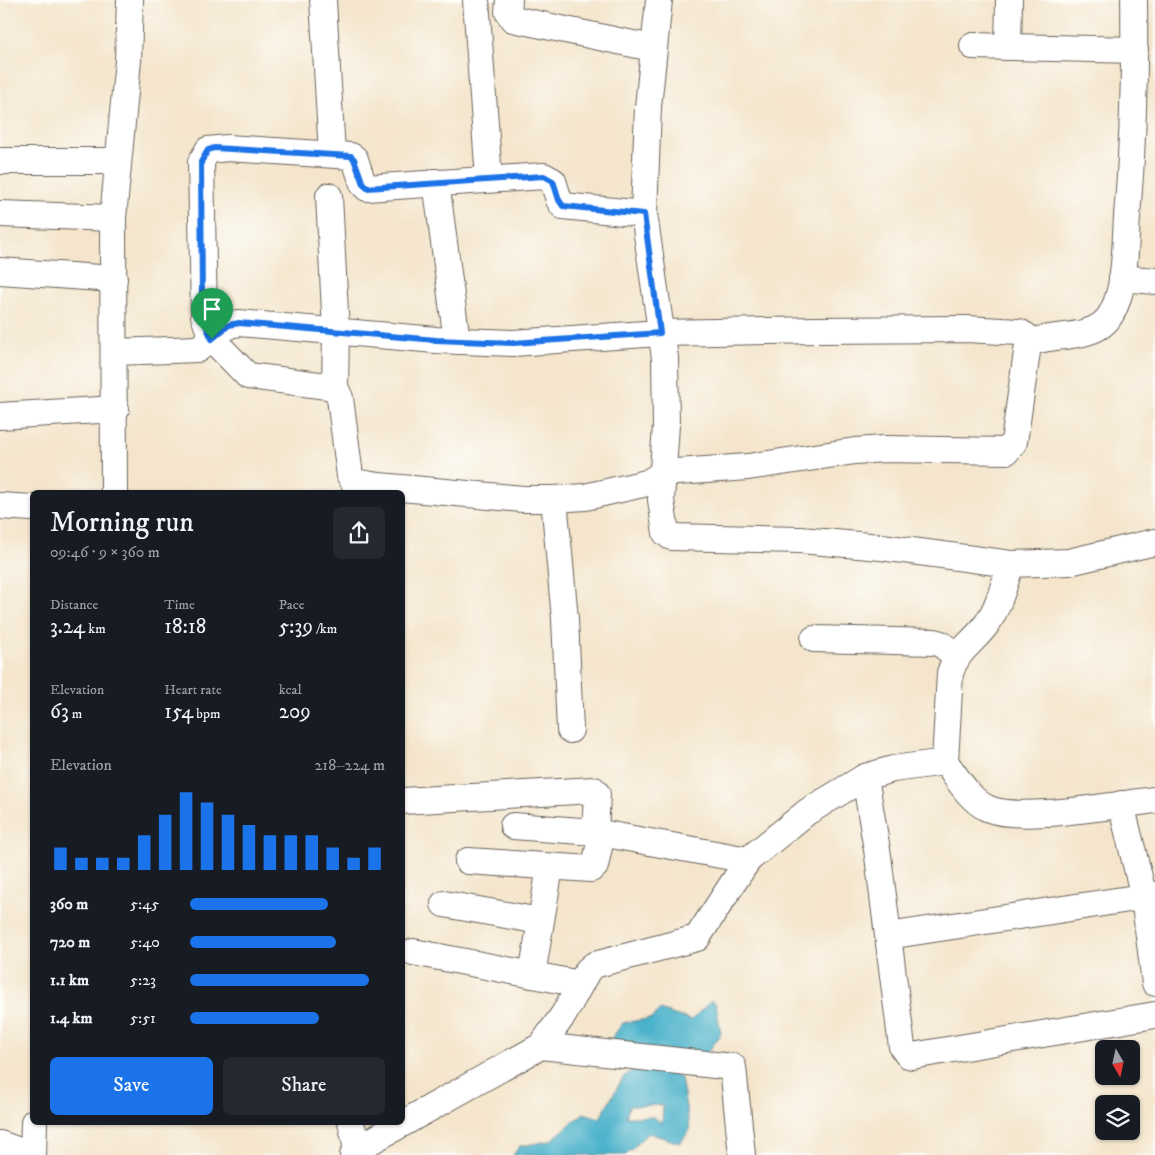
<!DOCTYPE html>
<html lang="en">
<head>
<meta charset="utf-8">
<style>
	body { margin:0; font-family:"IM FELL DW Pica",serif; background:#242831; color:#f1f3f6; height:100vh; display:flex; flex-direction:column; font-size:19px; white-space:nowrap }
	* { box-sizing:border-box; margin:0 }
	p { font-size:16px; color:#9ea1a6 }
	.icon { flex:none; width:28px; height:28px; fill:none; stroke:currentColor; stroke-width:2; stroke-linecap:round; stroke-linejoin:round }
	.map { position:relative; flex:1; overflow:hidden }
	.details { position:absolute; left:30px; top:490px; width:375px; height:635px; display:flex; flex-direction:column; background:#171b24; border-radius:8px; box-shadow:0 1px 4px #0004 }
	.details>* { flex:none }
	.needle { width:32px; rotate:171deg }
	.buttons { position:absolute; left:1095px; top:1040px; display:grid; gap:10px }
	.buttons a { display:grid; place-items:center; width:45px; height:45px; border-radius:8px; background:#171b24; box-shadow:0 1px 4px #0004; font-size:25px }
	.pin { position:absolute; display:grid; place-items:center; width:42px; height:42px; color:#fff; margin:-51px -21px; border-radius:50% 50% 50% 0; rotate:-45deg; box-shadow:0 0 5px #0007 }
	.pin .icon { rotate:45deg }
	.round { display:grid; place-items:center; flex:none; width:52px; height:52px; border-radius:8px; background:#242831 }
	.overview { display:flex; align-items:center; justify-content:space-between; height:85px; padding:0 20px }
	h1 { font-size:28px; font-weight:600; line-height:38px }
	.metrics { display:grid; grid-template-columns:repeat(3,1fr); gap:8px; height:85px; padding:5px 20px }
	.metrics div { display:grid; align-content:center }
	.metrics b { font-size:21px; font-weight:600 }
	.metrics small { font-size:14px; font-weight:400 }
	.metrics p { font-size:14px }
	.chart { height:140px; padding:10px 20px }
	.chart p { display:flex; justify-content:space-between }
	.chart svg { width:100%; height:90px; margin-top:5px; stroke:#1a73e8; stroke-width:6 }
	.cta { display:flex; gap:10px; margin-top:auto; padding:10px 20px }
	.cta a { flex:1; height:58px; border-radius:8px; background:#1a73e8; color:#fff; font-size:20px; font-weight:600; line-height:58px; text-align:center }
	.cta a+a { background:#242831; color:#f1f3f6 }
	ul { padding:0 20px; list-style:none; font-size:16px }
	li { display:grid; grid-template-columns:80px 60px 1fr; align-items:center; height:38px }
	li i { height:12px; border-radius:6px; background:#1a73e8 }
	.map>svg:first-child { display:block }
	.water { fill:#4cb2cb; stroke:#346774; fill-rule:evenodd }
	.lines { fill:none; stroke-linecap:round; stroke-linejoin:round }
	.minor-casing { stroke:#68625a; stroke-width:28 }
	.minor { stroke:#fff; stroke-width:26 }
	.route-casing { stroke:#fff; stroke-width:10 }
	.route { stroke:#1a73e8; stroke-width:6 }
</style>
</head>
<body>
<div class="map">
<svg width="1155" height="1155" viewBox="0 0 1155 1155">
	<rect width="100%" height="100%" fill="#fdfcf7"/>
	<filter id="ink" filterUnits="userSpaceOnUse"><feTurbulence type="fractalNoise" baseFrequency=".02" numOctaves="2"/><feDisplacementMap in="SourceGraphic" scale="10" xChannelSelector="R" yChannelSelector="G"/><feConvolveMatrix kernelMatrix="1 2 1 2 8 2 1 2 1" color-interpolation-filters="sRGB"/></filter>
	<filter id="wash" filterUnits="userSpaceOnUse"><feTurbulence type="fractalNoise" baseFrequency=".0096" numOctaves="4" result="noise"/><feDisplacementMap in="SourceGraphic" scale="20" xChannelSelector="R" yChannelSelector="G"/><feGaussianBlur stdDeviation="1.12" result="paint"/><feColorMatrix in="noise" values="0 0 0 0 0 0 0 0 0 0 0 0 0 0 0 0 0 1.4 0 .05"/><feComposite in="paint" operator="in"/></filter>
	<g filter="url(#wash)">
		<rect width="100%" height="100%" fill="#f4e5cc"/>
		<!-- water -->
		<path class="water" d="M711,1001L716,1004L721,1034L705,1056L664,1065L681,1078L690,1130L680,1143L648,1133L626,1155H513L520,1146L550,1141L584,1113L600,1118L624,1076L634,1070L607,1044L623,1023L653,1018L659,1010L691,1020ZM663,1105L662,1123L653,1117H626L629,1106Z"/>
	</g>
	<g filter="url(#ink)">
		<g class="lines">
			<!-- minor casing -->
			<g class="minor-casing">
				<g id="minor">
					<polyline points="323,0 332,154"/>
					<polyline points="476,0 489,179"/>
					<polyline points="509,0 508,12 513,19 652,48"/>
					<polyline points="659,0 648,107 644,214 665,358 666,425 661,500 666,533 671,537 800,540 881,547 1011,564"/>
					<polyline points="973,46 1135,50"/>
					<polyline points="1008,47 1009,0"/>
					<polyline points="0,161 118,161"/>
					<polyline points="436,182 457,341"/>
					<polyline points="329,196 336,332 335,387"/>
					<polyline points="0,214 113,218"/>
					<path d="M644,214L563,206L559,200L553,181L544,176L367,188L363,184L355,159L351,156L228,148L208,150L201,162L204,316L212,339L248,376L335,387L340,398L350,476L354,482L379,486L523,499H554L585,497L647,483L663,473L748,467L855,451L884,449L1007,451L1014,442L1028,345C1044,332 1086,342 1106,321C1126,299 1125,246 1127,217C1133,145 1135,73 1134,0"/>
					<polyline points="0,271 114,279"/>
					<polyline points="1122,278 1155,281"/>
					<polyline points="115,352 198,349 229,325 239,323 436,340 513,343 660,333 816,330 966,329 1019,332 1026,336 1030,343"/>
					<polyline points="0,416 116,409"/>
					<polyline points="114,492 113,218 128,60 130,0"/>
					<polyline points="554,499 565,619 570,730"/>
					<polyline points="0,506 32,508"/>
					<path d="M1155,542L1069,562L1011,564C1004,584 999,607 986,625C973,643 957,650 950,673L945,762C957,777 968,798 985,807C1015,824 1117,804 1155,800"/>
					<polyline points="814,639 935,642 941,644 956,656"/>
					<polyline points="865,777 878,856 902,1047 908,1055 912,1056 1155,1015"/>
					<polyline points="402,801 594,790 597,794 595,832"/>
					<polyline points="1121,804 1144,897 1155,983"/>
					<polyline points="513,826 595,832 748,860 807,812 865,777 893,769 945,762"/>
					<polyline points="468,861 591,869 595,866 602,833"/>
					<polyline points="444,904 540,921"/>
					<polyline points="888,936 1155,895"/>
					<polyline points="413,952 580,984"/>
					<polyline points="532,975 550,867"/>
					<polyline points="541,1046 733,1067 742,1155"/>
					<polyline points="351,1122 357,1149"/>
					<polyline points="0,1144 30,1155"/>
					<polyline points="33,1155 34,1122"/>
					<polyline points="353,1155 357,1149 541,1046 564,1014 588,970 594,965 697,938 748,860"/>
				</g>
			</g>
			<!-- minor -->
			<use href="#minor" class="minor"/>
		</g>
	</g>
	<g class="lines" filter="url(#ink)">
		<!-- route casing -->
		<g class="route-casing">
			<polygon id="route" points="214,148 351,156 354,159 363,184 367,188 544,176 553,181 559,200 563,206 644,214 660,333 513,343 436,340 239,323 229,325 212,339 207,328 202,303 201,162 208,150"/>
		</g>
		<!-- route -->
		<use href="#route" class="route"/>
	</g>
</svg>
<div class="buttons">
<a><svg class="needle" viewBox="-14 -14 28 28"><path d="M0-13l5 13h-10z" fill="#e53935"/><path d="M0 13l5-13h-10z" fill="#9ea1a6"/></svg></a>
<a><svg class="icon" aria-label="layers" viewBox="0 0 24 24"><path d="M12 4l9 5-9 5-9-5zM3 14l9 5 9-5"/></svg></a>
</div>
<div class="pin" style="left:212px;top:339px;background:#1e9e55"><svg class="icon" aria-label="arrive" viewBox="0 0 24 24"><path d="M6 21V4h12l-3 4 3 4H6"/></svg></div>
<section class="details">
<div class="overview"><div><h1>Morning run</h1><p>09:46 · 9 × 360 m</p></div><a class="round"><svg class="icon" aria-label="share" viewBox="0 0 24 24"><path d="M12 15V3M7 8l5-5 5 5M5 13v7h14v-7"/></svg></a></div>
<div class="metrics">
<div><p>Distance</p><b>3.24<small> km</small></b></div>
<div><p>Time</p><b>18:18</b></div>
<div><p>Pace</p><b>5:39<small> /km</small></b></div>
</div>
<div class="metrics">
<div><p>Elevation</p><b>63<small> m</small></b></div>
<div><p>Heart rate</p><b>154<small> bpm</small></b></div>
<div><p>kcal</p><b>209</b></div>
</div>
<div class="chart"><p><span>Elevation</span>218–224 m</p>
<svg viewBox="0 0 160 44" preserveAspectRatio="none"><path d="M5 44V33M15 44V38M25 44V38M35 44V38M45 44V27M55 44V17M65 44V6M75 44V11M85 44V17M95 44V22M105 44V27M115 44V27M125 44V27M135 44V33M145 44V38M155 44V33"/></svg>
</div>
<ul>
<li><b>360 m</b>5:45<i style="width:71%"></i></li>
<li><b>720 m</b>5:40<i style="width:75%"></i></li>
<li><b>1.1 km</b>5:23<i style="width:92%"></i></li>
<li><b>1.4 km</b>5:51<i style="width:66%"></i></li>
</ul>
<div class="cta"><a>Save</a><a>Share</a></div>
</section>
</div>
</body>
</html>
